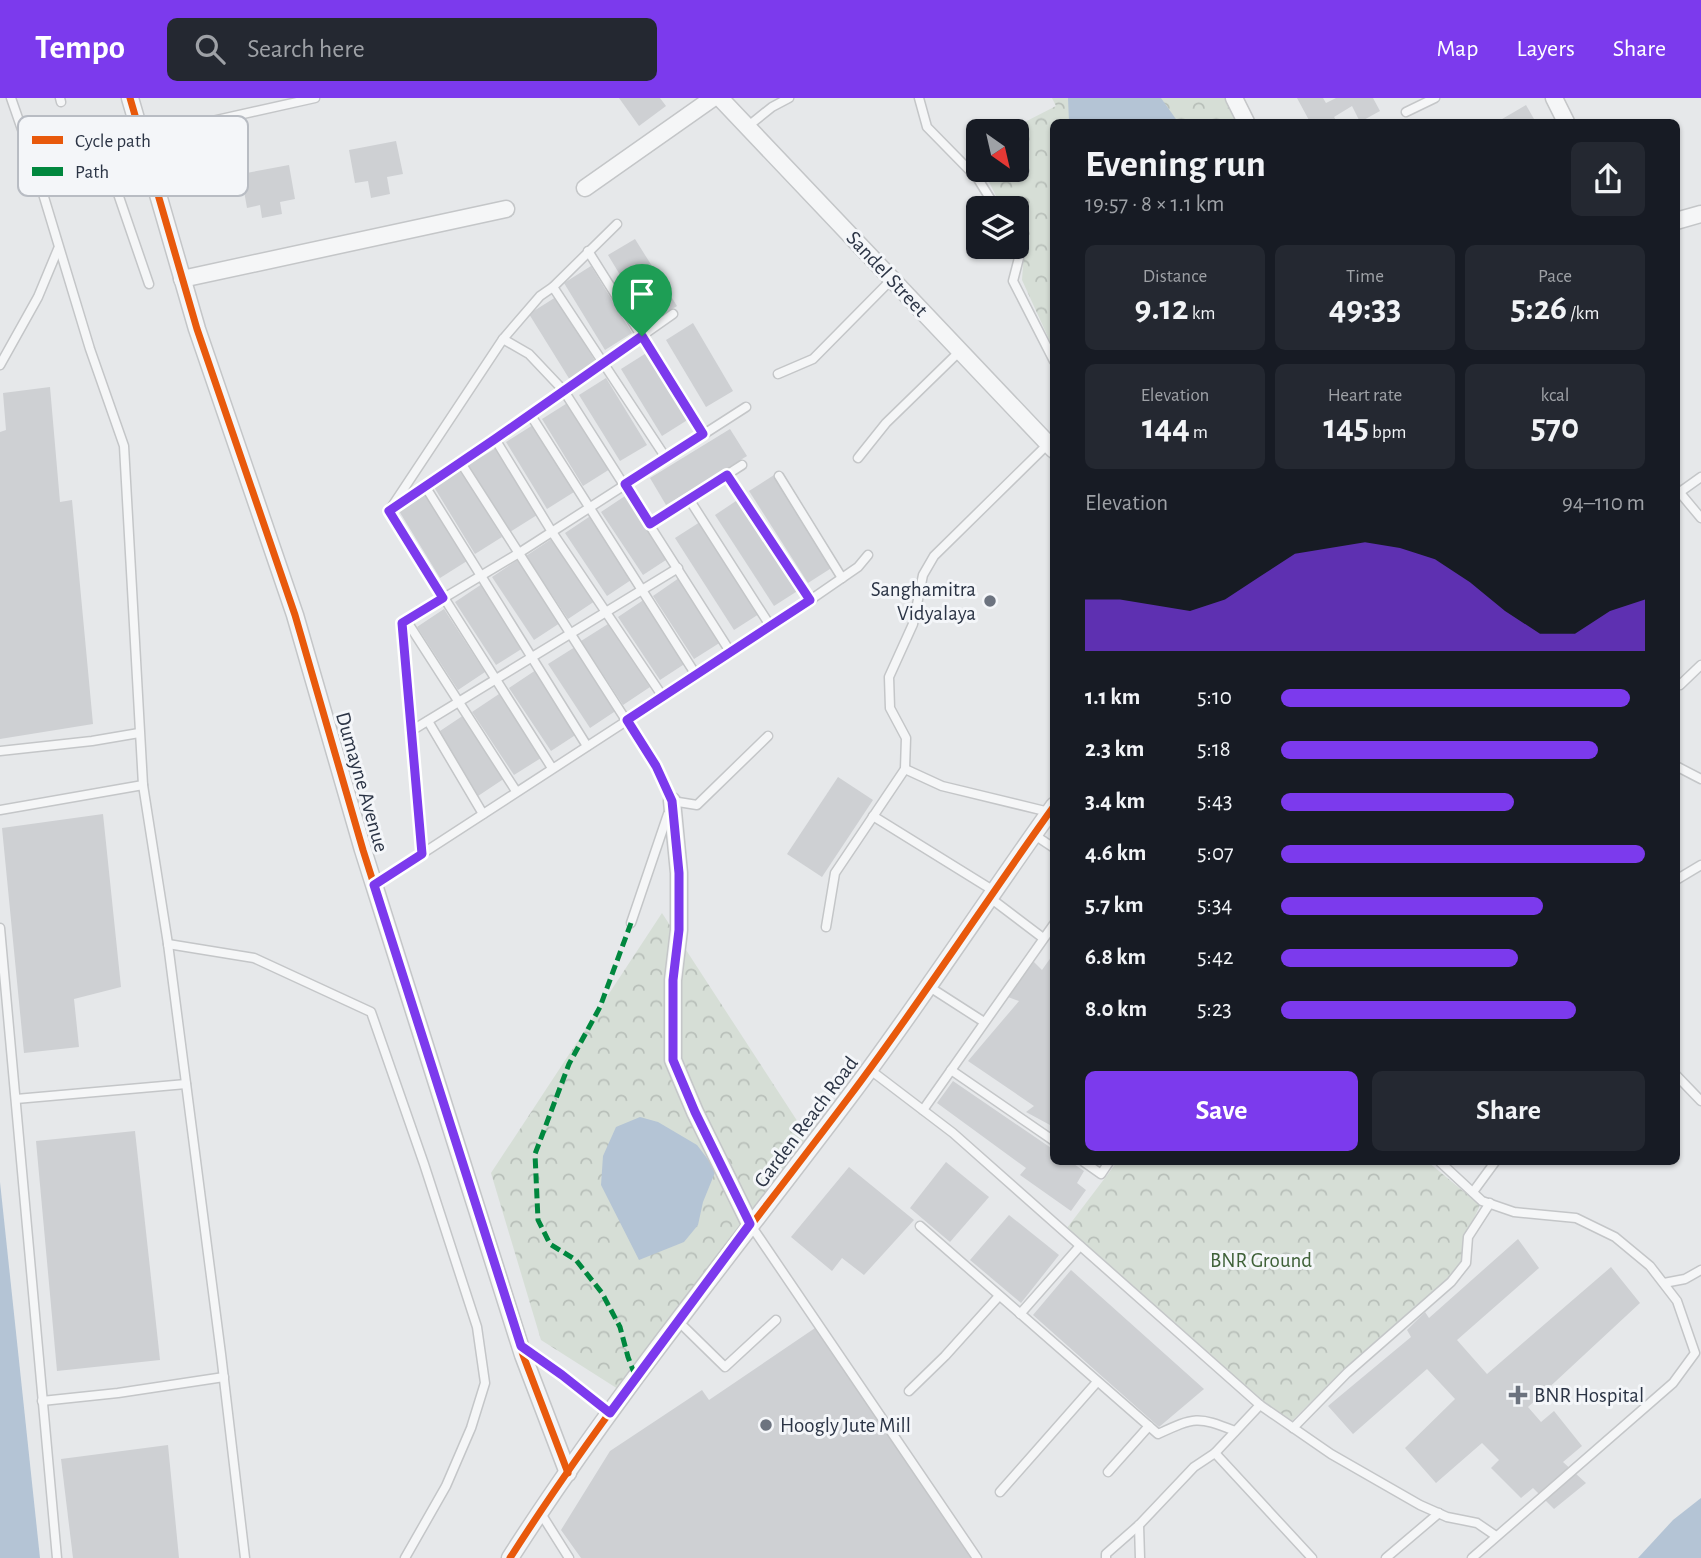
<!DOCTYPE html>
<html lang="en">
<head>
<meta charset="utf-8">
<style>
	body { margin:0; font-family:"Alegreya Sans",sans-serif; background:#242831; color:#f1f3f6; height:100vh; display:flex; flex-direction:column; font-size:26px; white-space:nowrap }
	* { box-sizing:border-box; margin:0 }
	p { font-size:23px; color:#9ea1a6 }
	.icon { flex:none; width:38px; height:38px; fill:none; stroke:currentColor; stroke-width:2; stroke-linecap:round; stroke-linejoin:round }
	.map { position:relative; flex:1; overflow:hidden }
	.details { position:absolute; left:1050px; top:21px; width:630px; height:1046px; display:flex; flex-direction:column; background:#171b24; border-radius:10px; box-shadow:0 2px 5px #0004 }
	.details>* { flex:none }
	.needle { width:46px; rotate:146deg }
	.buttons { position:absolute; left:966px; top:21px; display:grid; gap:14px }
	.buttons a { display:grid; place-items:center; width:63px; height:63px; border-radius:10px; background:#171b24; box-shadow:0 2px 5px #0004; font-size:35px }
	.pin { position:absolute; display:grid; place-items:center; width:60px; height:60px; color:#fff; margin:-72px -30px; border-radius:50% 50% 50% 0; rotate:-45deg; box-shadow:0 0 7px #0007 }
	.pin .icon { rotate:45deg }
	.round { display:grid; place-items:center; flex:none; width:74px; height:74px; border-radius:10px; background:#242831 }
	.headline { display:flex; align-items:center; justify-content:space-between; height:119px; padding:0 35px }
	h1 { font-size:38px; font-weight:600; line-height:52px }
	.figures { display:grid; grid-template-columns:repeat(3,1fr); gap:10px; height:119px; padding:7px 35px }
	.figures div { display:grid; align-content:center; border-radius:10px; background:#242831; text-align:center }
	.figures b { font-size:35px; font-weight:600 }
	.figures small { font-size:19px; font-weight:400 }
	.figures p { font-size:19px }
	.chart { height:196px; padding:14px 35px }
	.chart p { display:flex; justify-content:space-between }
	.chart svg { width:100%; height:126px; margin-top:7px; fill:#7c3aed; opacity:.7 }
	.cta { display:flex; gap:14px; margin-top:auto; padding:14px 35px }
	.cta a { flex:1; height:80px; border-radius:10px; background:#7c3aed; color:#fff; font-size:28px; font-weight:600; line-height:80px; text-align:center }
	.cta a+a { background:#242831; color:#f1f3f6 }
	ul { padding:0 35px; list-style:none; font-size:23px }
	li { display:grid; grid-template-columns:112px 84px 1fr; align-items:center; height:52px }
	li i { height:18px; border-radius:9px; background:#7c3aed }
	header { display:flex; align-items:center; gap:42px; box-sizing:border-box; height:98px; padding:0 35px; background:#7c3aed; color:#fff }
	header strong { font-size:33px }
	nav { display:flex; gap:38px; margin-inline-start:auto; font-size:24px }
	.search { width:490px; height:63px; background:#242831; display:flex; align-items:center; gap:18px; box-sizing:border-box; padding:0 24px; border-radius:10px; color:#9ea1a6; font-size:26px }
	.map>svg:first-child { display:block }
	.park { fill:url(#park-crowns) }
	.water { fill:#b4c4d5 }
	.building { fill:#ced0d3 }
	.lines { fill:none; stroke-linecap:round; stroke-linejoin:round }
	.service-casing { stroke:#c4c6c8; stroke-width:11 }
	.minor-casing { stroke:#c4c6c8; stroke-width:19 }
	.service { stroke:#f5f6f7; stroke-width:8 }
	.minor { stroke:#f5f6f7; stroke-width:16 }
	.quiet { stroke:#00873e; stroke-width:5; stroke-dasharray:10 5; stroke-linecap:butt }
	.cycleway-casing { stroke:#f4f6f9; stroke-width:11 }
	.cycleway { stroke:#e8590c; stroke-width:7 }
	.route-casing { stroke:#fff; stroke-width:14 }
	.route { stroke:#7c3aed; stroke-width:9 }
	.poi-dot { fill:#6c737f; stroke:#f4f6f9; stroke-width:2.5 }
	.labels { text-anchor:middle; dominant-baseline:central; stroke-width:6; stroke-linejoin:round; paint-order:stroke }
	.street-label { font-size:21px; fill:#2b3445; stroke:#f4f6f9 }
	.poi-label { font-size:21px; fill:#2b3445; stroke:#f4f6f9; text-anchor:start }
	.park-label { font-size:21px; fill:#3f6138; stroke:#f4f6f9 }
	.key { fill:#f4f6f9; stroke:#b8bcc3; stroke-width:2 }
	.key-label { font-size:19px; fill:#2b3445 }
</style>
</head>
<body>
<header>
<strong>Tempo</strong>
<div class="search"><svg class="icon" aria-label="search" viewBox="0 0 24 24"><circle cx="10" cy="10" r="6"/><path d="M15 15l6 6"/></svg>Search here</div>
<nav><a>Map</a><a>Layers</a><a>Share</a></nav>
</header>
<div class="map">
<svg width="1701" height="1460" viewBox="0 0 1701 1460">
	<defs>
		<pattern id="park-crowns" width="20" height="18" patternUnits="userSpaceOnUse" patternTransform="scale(1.75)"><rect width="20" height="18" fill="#d6ded6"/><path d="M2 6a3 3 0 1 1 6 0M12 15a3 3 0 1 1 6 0" fill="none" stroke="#b8bfb9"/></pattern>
	</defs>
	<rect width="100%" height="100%" fill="#e6e8ea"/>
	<!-- park -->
	<g class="park">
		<polygon points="1052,0 1228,0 1241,24 1054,24 1053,250 1022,182 1024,153 1017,139 1017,110 1002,110 983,72 1017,72 1017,33 1007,33 1056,8"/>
		<polygon points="662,815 807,1038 618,1291 541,1242 491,1075"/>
		<polygon points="1117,1064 1428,1064 1480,1107 1465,1140 1463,1164 1450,1181 1343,1272 1292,1323 1261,1303 1067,1130"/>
	</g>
	<!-- water -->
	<g class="water">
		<polygon points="1068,0 1161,0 1178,24 1069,24"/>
		<polygon points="640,1019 658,1024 697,1047 716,1072 703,1104 698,1127 684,1144 639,1162 601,1087 603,1058 616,1029"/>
		<polygon points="0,1084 40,1460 0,1460"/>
		<polygon points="1701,1400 1701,1460 1638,1460 1673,1422"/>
	</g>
	<!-- building -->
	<g class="building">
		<polygon points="619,0 660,0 666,8 639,28"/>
		<polygon points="1297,0 1323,0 1326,5 1336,0 1373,0 1380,13 1360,24 1352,8 1334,19 1337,24 1310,24"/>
		<polygon points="1526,7 1534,21 1529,24 1497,24"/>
		<polygon points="396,43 403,76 387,79 390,96 371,100 368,83 355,85 349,52"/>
		<polygon points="289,67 295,101 280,104 282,116 262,120 260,107 247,110 241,76"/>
		<polygon points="635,141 677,208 649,225 608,157"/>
		<polygon points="591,168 632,235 605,252 564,185"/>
		<polygon points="556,199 597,266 570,282 529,216"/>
		<polygon points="693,225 733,293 706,309 666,242"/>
		<polygon points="648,254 689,321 662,338 621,271"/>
		<polygon points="606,280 647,347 620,363 579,297"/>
		<polygon points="50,289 60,404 72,402 93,626 0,641 0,334 6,332 3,295"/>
		<polygon points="569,304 610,371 583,388 542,321"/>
		<polygon points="533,327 574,394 547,411 506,344"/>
		<polygon points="730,331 747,358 666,407 650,380"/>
		<polygon points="496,350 537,417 510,434 468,367"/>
		<polygon points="461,372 502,439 475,456 434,389"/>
		<polygon points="774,377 833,469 808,485 749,393"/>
		<polygon points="426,396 467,463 440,480 399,413"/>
		<polygon points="628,396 669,460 643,477 601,414"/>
		<polygon points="739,401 799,492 774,508 715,417"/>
		<polygon points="592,417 634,480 607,498 565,435"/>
		<polygon points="700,424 759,516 734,532 675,440"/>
		<polygon points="553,440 595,503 568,521 526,458"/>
		<polygon points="519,461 560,525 534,542 492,479"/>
		<polygon points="679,480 721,544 694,561 653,498"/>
		<polygon points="482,486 523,550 496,567 455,504"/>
		<polygon points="645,501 686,565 660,582 618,519"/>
		<polygon points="444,511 485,574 458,592 417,529"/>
		<polygon points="608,526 650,589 623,607 581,543"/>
		<polygon points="575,549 617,612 590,630 548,566"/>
		<polygon points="536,572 577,636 551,653 509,590"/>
		<polygon points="499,596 541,660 514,677 472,614"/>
		<polygon points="464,617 505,680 478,698 437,635"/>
		<polygon points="838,679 873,702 822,779 787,756"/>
		<polygon points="103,716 121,889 74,901 79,949 24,955 2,730"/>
		<polygon points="1054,855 1054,1023 1050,1027 1026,1014 1034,1008 968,963 1019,903 1008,899 1033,863 1042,872"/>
		<polygon points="953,983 1054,1052 1054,1064 1071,1064 1084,1073 1077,1085 1086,1092 1071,1113 1020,1077 1026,1070 937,1005"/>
		<polygon points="135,1033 160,1262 57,1273 36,1043"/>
		<polygon points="946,1064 989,1099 950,1144 910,1110"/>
		<polygon points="849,1069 914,1122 864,1177 842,1160 832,1173 791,1139"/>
		<polygon points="1009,1117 1059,1157 1021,1205 970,1162"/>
		<polygon points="1518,1141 1539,1170 1457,1242 1487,1276 1611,1169 1640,1205 1528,1309 1541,1324 1554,1313 1582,1348 1563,1364 1586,1385 1554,1411 1533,1390 1521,1400 1491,1370 1499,1362 1482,1345 1436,1385 1405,1350 1455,1301 1427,1271 1353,1336 1328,1308 1411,1239 1407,1232 1425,1214 1429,1220"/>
		<polygon points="1071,1172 1204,1291 1159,1329 1033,1217"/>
		<polygon points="818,1228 972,1460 581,1460 561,1432 610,1353 702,1292 709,1302"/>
		<polygon points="168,1347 179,1460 73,1460 61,1361"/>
	</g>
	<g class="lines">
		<!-- service casing -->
		<g class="service-casing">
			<g id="service">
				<polyline points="11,0 34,66 90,251 124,348 143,687 168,846 221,1256 245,1460"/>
				<polyline points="60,0 61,4"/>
				<polyline points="919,0 927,29 978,81 996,110"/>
				<polyline points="1406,14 1435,0"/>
				<polyline points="747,29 772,9 789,0"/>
				<polyline points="141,39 315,0"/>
				<polyline points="34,66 116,90 149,186"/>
				<polyline points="1017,149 1020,156 1013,183 1054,263"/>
				<polyline points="588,153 703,336"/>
				<polyline points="553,189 666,360"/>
				<polyline points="503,241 529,256 564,293 731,555"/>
				<polyline points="0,267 38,199 58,151"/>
				<polyline points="778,276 813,261 892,181"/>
				<polyline points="530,316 696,577"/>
				<polyline points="495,341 552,434 663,599"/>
				<polyline points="858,360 886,325 960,253"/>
				<polyline points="461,365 656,669 672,703"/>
				<polyline points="727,377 810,502"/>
				<polyline points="779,378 842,480"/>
				<polyline points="425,388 587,648"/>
				<polyline points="1676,390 1701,420"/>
				<polyline points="1680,394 1701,379"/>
				<polyline points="689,401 771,529"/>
				<polyline points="394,409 495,341 673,216"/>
				<polyline points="389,413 503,241 540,198 553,189 617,126"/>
				<polyline points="389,413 552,670"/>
				<polyline points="650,426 742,367"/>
				<polyline points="406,522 516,693"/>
				<polyline points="1680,587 1701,567"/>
				<polyline points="428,623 483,716"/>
				<polyline points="411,633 678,470"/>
				<polyline points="0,653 92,643 139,635"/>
				<polyline points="1676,668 1701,681"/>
				<polyline points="905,671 942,688 1049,714"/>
				<polyline points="672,703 697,707 768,638"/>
				<polyline points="0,712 143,687"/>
				<polyline points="873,718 994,793"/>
				<polyline points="1033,736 1054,750"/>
				<polyline points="422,756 402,525 519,455 746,309"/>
				<polyline points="1676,782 1701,767"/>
				<polyline points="374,787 771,529 858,469 868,457"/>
				<polyline points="989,799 1043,840"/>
				<polyline points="631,825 668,716"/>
				<polyline points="826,829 835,775 905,671 906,640 890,610 889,579 913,526 923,477 934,458 1049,345"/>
				<polyline points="0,830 57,1460"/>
				<polyline points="168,846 254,860 371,914 424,1066 477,1229 485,1285 471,1330 446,1388 405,1460"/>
				<polyline points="928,888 984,924"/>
				<polyline points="869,971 953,1035 1260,1307 1331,1356 1420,1407 1447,1419 1477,1425 1496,1438"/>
				<polyline points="951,972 1054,1043"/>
				<polyline points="1676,977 1701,1003"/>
				<polyline points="16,1001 186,986"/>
				<polyline points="923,1012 1054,826"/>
				<polyline points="1084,1064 1101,1076 1109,1064"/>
				<polyline points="1440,1064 1482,1103 1514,1114 1576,1120 1615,1139 1650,1168 1677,1203 1695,1255 1673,1285 1472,1460"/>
				<polyline points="1473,1094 1495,1064"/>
				<polyline points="750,1126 977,1460"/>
				<path d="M920,1128L1158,1336C1195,1319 1197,1318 1235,1333"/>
				<polyline points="1664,1185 1685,1181 1701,1172"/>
				<polyline points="1020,1216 1080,1148"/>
				<polyline points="679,1224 725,1269 776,1222"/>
				<polyline points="523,1249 562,1277 610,1315"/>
				<polyline points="909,1293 945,1258 999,1198"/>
				<polyline points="42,1303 118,1295 224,1279"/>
				<polyline points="1293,1330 1347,1275 1451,1184 1466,1165 1468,1139 1490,1105"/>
				<polyline points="1215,1355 1312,1460"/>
				<polyline points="1108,1374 1149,1328"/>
				<polyline points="1000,1394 1097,1284"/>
				<polyline points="540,1414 569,1460"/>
				<polyline points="1139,1427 1140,1460"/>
				<polyline points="1106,1460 1106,1456 1139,1427 1194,1369 1215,1355 1260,1307"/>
				<polyline points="1386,1460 1439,1415"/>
			</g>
		</g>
		<!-- minor casing -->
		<g class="minor-casing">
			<g id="minor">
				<polyline points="130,0 197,231 295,517 363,752 523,1257 568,1375"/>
				<polyline points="720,0 1054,352"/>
				<polyline points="1234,0 1246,24"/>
				<polyline points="1554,0 1566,24"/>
				<polyline points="585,90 713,0"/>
				<polyline points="1676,123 1701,116"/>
				<polyline points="182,181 506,111"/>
				<polyline points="672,703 679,775 679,832 673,882 673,962 695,1014 750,1126"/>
				<path d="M510,1460C613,1299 735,1151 849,999C920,905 985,804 1054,708"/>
			</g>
		</g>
		<!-- service -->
		<use href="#service" class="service"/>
		<!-- minor -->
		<use href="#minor" class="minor"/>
		<!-- quiet -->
		<polyline class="quiet" points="631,825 600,909 569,966 535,1056 538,1122 550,1146 576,1162 602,1195 620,1229 628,1259 636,1280"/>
		<!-- cycleway casing -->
		<g class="cycleway-casing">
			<g id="cycleway">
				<polyline points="130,0 197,231 295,517 363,752 523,1257 568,1375"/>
				<path d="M510,1460C613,1299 735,1151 849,999C920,905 985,804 1054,708"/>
			</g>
		</g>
		<!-- cycleway -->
		<use href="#cycleway" class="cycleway"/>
	</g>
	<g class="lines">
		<!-- route casing -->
		<g class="route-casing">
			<polygon id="route" points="642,238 703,336 625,386 650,426 727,377 810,502 627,622 656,668 672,703 679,775 679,832 673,882 673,962 695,1014 750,1126 610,1315 562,1277 521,1248 374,787 422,756 402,525 443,500 389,413 495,341"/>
		</g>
		<!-- route -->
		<use href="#route" class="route"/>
	</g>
	<!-- markers -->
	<g class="poi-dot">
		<circle cx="990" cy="503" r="7"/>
		<path d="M1514.5 1286.5h7v7h7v7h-7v7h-7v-7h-7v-7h7z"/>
		<circle cx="766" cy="1327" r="7"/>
	</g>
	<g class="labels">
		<!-- street labels -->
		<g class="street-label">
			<text transform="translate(887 176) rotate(47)">Sandel Street</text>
			<text transform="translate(362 684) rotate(74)">Dumayne Avenue</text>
			<text transform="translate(806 1024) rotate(-53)">Garden Reach Road</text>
		</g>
		<!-- poi labels -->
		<g class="poi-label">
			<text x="976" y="491" text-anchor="end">Sanghamitra<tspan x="976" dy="24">Vidyalaya</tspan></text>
			<text x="1534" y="1297">BNR Hospital</text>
			<text x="780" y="1327">Hoogly Jute Mill</text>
		</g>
		<!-- park labels -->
		<g class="park-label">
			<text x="1261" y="1162">BNR Ground</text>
		</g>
	</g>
	<!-- legend -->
	<rect x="18" y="18" width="230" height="80" rx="10" class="key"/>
	<rect x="32" y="38" width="31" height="8" fill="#e8590c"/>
	<rect x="32" y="69" width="31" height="9" fill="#00873e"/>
	<g class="key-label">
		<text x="75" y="49">Cycle path</text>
		<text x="75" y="80">Path</text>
	</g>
</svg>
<div class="buttons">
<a><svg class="needle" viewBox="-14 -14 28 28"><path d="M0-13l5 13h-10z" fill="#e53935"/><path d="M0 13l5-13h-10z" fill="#9ea1a6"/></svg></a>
<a><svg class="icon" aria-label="layers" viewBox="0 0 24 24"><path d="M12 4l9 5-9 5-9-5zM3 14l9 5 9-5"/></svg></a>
</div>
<div class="pin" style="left:642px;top:238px;background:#1e9e55"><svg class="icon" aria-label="arrive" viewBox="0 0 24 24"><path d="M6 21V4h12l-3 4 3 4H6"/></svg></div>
<section class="details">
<div class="headline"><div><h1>Evening run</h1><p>19:57 · 8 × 1.1 km</p></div><a class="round"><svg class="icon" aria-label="share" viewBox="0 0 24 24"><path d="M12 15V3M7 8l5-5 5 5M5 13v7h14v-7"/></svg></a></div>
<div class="figures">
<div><p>Distance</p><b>9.12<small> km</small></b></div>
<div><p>Time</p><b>49:33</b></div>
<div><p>Pace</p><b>5:26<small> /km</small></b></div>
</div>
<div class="figures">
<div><p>Elevation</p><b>144<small> m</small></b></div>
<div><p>Heart rate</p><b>145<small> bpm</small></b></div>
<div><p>kcal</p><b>570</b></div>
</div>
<div class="chart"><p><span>Elevation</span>94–110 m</p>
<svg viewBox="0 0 160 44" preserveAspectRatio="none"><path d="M0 44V26L10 26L20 28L30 30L40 26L50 18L60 10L70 8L80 6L90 8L100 12L110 20L120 30L130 38L140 38L150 30L160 26V44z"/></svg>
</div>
<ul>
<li><b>1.1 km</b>5:10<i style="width:96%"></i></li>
<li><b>2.3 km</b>5:18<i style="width:87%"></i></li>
<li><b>3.4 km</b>5:43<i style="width:64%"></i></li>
<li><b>4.6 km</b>5:07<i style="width:100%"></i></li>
<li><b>5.7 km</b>5:34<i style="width:72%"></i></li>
<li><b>6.8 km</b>5:42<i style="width:65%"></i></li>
<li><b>8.0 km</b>5:23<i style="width:81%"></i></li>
</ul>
<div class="cta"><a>Save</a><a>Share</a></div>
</section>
</div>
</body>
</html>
